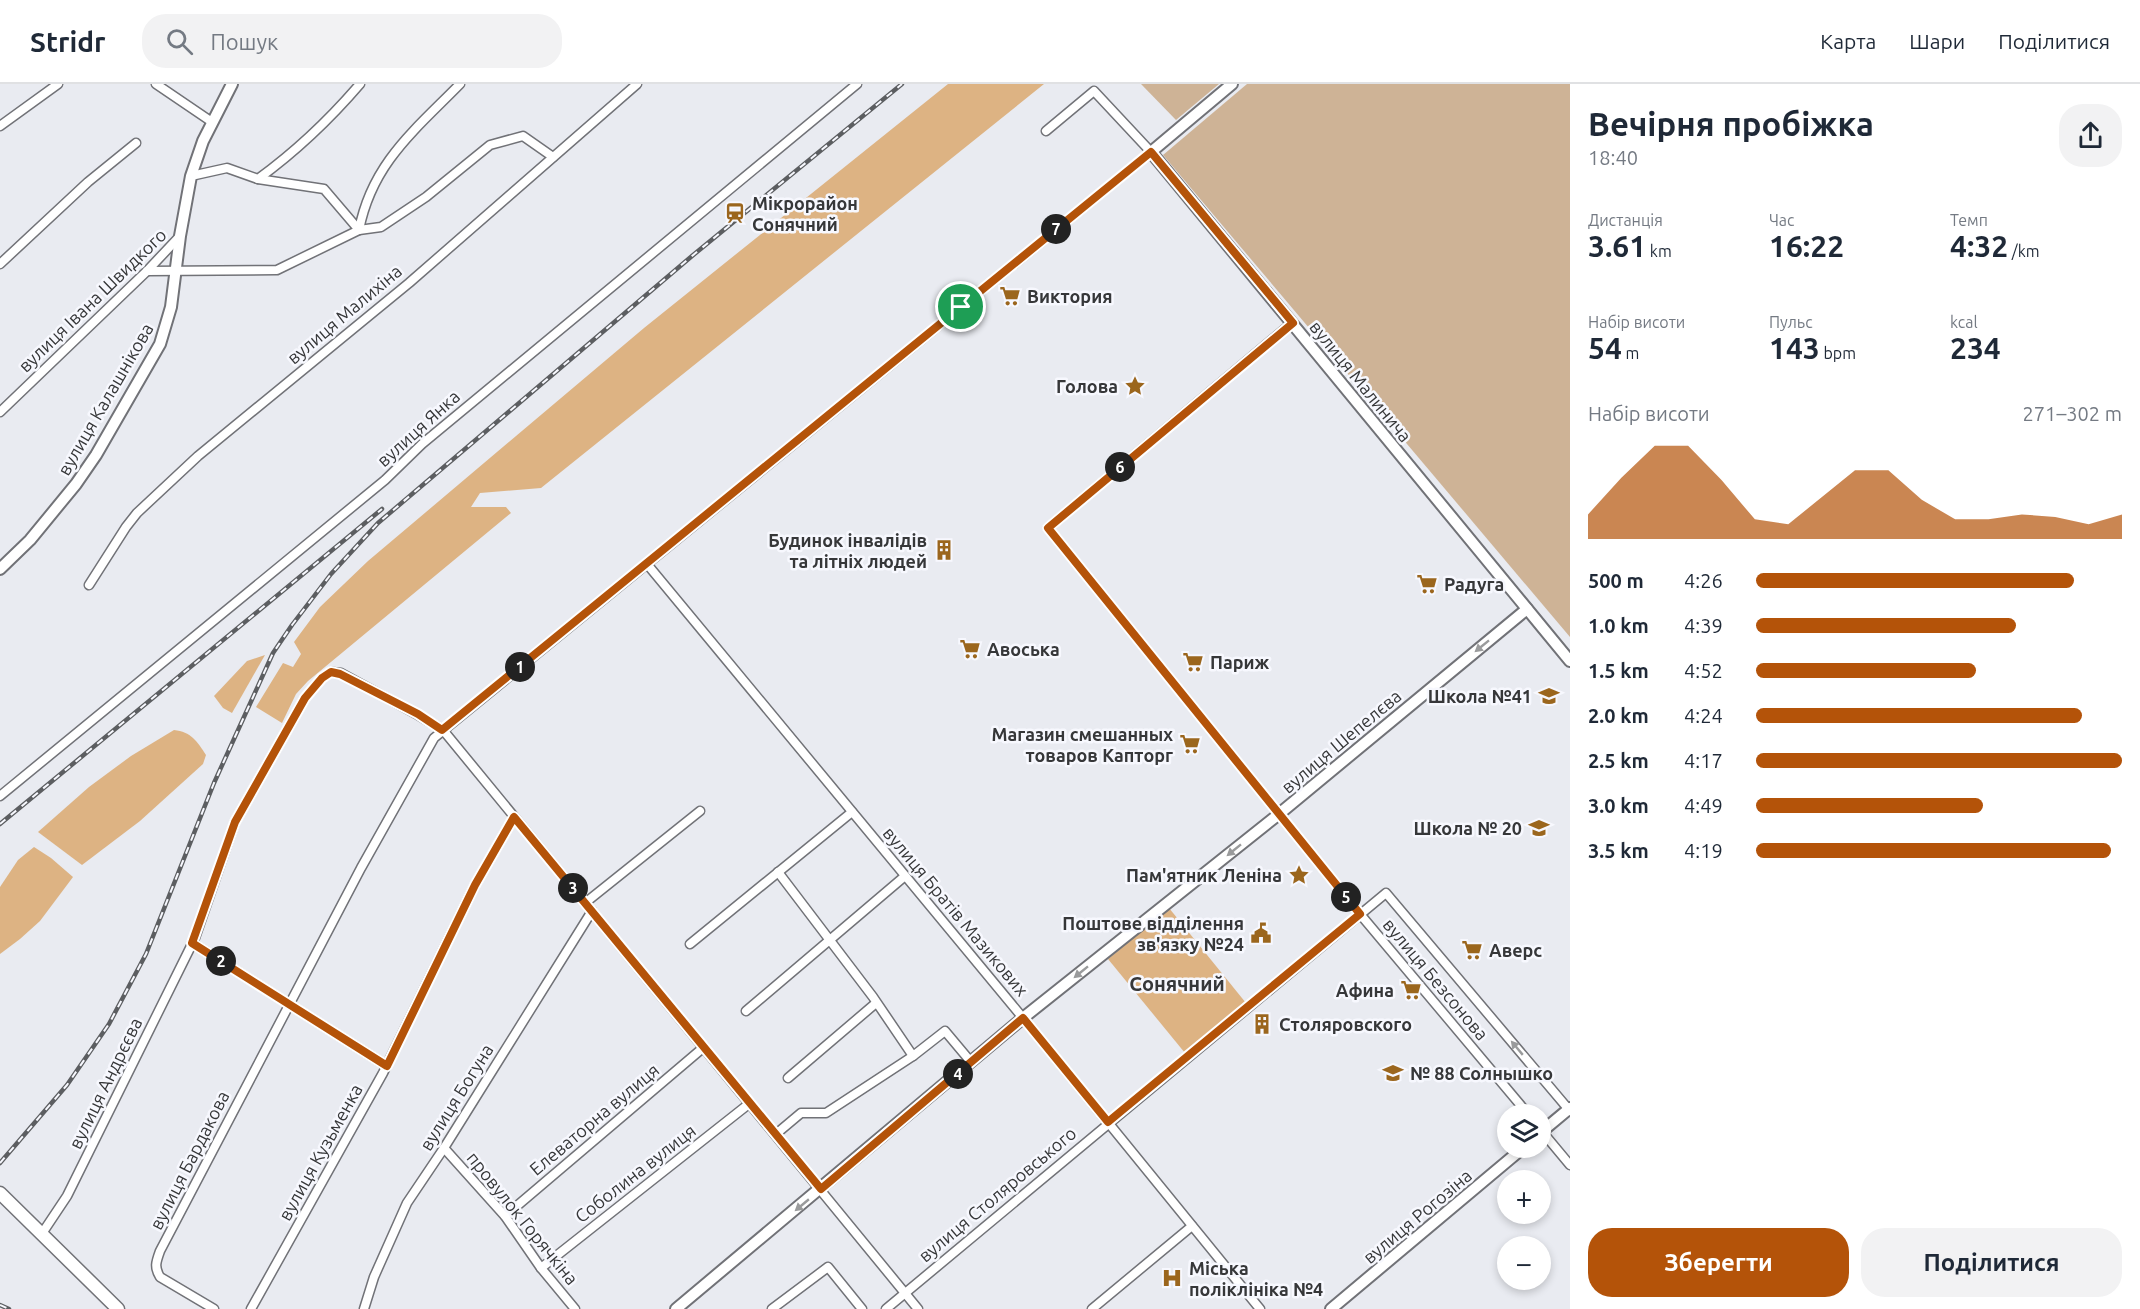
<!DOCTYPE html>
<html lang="uk">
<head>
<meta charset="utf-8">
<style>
	body { margin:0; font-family:Ubuntu,sans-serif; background:#f2f2f3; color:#1f2937; height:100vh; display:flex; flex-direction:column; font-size:22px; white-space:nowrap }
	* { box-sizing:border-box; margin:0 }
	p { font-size:20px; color:#747a83 }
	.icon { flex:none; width:33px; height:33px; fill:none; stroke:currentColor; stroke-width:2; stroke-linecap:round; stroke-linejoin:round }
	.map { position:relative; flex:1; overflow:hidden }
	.side { display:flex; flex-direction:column; background:#fff; width:570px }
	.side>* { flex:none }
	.controls { position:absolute; left:1497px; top:1020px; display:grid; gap:12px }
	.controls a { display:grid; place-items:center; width:54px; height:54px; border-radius:50%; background:#fff; box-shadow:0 3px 9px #0003; font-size:30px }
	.pin { position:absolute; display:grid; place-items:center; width:51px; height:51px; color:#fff; margin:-26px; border:3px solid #fff; border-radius:50%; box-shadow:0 2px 6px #0007 }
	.km { position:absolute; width:30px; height:30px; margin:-15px; border-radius:50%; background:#222; color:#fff; font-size:16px; line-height:30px; text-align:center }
	.round { display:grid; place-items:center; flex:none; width:63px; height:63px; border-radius:24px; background:#f2f2f3 }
	.overview { display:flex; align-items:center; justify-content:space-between; height:102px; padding:0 18px }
	h1 { font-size:33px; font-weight:700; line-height:45px }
	.figures { display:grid; grid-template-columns:repeat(3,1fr); gap:9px; height:102px; padding:6px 18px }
	.figures div { display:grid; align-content:center }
	.figures b { font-size:30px; font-weight:700 }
	.figures small { font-size:16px; font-weight:400 }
	.figures p { font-size:16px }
	.chart { height:168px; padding:12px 18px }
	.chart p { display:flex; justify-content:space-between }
	.chart svg { width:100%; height:108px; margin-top:6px; fill:#b45309; opacity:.7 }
	.cta { display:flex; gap:12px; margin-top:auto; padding:12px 18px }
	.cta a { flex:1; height:69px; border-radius:24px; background:#b45309; color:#fff; font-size:24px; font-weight:700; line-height:69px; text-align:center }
	.cta a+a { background:#f2f2f3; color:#1f2937 }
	ul { padding:0 18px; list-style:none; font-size:20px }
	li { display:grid; grid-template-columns:96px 72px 1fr; align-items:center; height:45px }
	li i { height:15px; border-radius:8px; background:#b45309 }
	header { display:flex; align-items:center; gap:36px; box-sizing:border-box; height:84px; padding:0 30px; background:#fff; border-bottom:2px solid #e0e1e3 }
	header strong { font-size:28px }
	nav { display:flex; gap:33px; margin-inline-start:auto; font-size:21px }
	.search { width:420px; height:54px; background:#f2f2f3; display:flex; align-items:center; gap:15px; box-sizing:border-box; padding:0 21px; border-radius:24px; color:#747a83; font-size:22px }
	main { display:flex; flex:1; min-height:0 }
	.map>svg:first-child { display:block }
	.green { fill:#ceb396 }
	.forest { fill:#ddb383 }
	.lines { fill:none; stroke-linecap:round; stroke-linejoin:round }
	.minor-casing { stroke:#717277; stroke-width:11 }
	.tertiary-casing { stroke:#717277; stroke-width:14 }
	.secondary-casing { stroke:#717277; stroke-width:15 }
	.minor { stroke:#fff; stroke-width:8 }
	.tertiary { stroke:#fff; stroke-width:10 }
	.secondary { stroke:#fff; stroke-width:12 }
	.rail-casing { stroke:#5c5e61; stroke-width:4.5 }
	.rail { stroke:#f7f8fe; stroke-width:2; stroke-dasharray:7; stroke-linecap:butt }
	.oneway { fill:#9a9b9c }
	.route-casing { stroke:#fff; stroke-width:12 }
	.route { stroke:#b45309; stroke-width:8 }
	.labels { text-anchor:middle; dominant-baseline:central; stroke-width:5; stroke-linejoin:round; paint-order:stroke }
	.poi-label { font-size:18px; font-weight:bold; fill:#363739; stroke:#f7f8fe; text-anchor:start }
	.street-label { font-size:18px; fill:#363739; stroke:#f7f8fe }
	.neighbourhood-label { font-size:20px; font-weight:bold; fill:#363739; stroke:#f7f8fe }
</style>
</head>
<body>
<header>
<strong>Stridr</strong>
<div class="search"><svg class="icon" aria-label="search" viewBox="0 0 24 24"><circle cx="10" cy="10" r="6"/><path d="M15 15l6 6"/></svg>Пошук</div>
<nav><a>Карта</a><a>Шари</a><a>Поділитися</a></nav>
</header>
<main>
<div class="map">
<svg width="1570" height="1225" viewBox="0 0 1570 1225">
	<rect width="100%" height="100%" fill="#e9ebf1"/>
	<!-- green -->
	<g class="green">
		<polygon points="1141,0 1219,0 1176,36"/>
		<polygon points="1247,0 1570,0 1570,553 1163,71"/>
	</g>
	<!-- forest -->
	<g class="forest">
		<polygon points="948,0 1044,0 541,404 480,409 471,423 506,423 511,429 308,597 296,610 282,639 256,623 283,579 293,583 301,570 294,558 320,523 368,477 644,244"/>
		<polygon points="265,571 232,629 223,624 214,612 247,577"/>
		<path d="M174,646C191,648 197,657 206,671L203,680L140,737L82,781L38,748L89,703L131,672Z"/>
		<polygon points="34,763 51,774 73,793 40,837 20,855 0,870 0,803 18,776"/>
		<polygon points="1169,824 1246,919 1185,969 1108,875"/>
	</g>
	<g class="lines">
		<!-- minor casing -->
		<g class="minor-casing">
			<g id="minor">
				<polyline points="156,0 212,38"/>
				<polyline points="0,42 58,0"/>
				<path d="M191,92L227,84L258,95C295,68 330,35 360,0"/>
				<polyline points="258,95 324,105 359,146 381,143 426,113 490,61 523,52 553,73"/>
				<polyline points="0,180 88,98 136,59"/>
				<path d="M147,187L277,186L359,146C372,79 415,46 460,0"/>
				<polyline points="1292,239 1048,444 1360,830 1528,1030"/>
				<polyline points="0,328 147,187 180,152"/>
				<polyline points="647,480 1023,934 1260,1225"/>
				<polyline points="89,501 126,443 137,429 198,372 409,199 637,0"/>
				<polyline points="0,712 385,396 422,360 857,0"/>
				<polyline points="778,788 873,913 913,972"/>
				<polyline points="585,819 700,727"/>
				<polyline points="192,859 387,982"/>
				<polyline points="690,860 852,728"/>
				<polyline points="746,927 905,792"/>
				<polyline points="788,994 876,919"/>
				<polyline points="1540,1045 1570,1081"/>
				<polyline points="776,1050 801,1029 826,1029 913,972 945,947 971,978"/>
				<polyline points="444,1064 505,1132 541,1184 575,1225"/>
				<polyline points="505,1132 704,963"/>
				<polyline points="41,1151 67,1112 195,854 235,738 305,614 322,594 331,588 341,589 418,631 443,646 918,1225"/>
				<polyline points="541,1184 750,1019"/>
				<path d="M214,1225L160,1193C154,1183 156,1178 160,1167L361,784L434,654L1151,68L1094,7L1046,47"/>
				<polyline points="251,1225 383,989 475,801 514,733"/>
				<polyline points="364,1225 374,1193 407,1119 444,1064 592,827"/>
				<polyline points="772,1225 828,1183 862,1225"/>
				<polyline points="886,1225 1386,809 1570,1027"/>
				<polyline points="1092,1225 1192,1142"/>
			</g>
		</g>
		<!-- tertiary casing -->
		<g class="tertiary-casing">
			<g id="tertiary">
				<polyline points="1232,0 1151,68 1570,577"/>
				<polyline points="0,485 30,456 76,400 96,371 160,260 171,223 180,152 191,92 203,57 232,0"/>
				<polyline points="1540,1049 1570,1024"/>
				<polyline points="676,1225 1023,934 1279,730 1527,525"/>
				<polyline points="1331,1225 1523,1064"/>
			</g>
		</g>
		<!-- secondary casing -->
		<g class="secondary-casing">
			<polyline id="secondary" points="0,1109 118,1225"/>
		</g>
		<!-- minor -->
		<use href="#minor" class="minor"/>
		<!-- tertiary -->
		<use href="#tertiary" class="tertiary"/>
		<!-- secondary -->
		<use href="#secondary" class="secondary"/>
		<!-- rail casing -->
		<g class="rail-casing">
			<g id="rail">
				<polyline points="0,740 382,425"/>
				<polyline points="0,1079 67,1001 109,940 146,870 214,699 273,569 292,541 331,490 378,439 692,172 902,0"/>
				<polyline points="0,1221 9,1225"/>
			</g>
		</g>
		<!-- rail -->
		<use href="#rail" class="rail"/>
	</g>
	<!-- one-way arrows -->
	<defs><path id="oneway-solid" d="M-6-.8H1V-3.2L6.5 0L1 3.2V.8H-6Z" transform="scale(1.5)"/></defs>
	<g class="oneway">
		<use href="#oneway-solid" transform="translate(1482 562) rotate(141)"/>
		<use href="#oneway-solid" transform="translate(1234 766) rotate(141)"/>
		<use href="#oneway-solid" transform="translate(1081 888) rotate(141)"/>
		<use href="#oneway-solid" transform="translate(1517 964) rotate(-130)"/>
		<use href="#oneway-solid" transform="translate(802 1121) rotate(140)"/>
	</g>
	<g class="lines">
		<!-- route casing -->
		<g class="route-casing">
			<polygon id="route" points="1151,68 1293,239 1048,444 1360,830 1120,1028 1108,1038 1023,934 821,1105 514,733 475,801 387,982 192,859 235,738 305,614 322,594 331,588 340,590 418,630 442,646"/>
		</g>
		<!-- route -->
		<use href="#route" class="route"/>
	</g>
	<!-- icons -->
	<defs>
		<g id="station-bare" transform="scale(1.62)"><path d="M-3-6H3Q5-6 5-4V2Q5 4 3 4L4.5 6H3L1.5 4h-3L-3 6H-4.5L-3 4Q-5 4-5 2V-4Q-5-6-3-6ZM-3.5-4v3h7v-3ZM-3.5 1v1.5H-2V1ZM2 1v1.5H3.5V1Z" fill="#9b661d" stroke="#f7f8fe" stroke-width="2.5" paint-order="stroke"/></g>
		<g id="supermarket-bare" transform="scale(1.62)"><path d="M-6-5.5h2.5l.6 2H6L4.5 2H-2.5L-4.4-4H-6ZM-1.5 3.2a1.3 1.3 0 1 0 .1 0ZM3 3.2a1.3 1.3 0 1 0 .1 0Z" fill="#9b661d" stroke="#f7f8fe" stroke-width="2.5" paint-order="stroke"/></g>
		<g id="sight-bare" transform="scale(1.62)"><path d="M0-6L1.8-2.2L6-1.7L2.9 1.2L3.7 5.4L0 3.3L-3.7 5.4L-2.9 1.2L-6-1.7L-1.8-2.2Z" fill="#9b661d" stroke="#f7f8fe" stroke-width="2.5" paint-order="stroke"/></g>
		<g id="building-bare" transform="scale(1.62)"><path d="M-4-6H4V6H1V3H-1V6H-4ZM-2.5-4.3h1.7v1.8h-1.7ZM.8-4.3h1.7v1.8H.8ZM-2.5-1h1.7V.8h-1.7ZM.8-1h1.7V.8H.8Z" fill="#9b661d" stroke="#f7f8fe" stroke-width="2.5" paint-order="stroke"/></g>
		<g id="school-bare" transform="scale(1.62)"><path d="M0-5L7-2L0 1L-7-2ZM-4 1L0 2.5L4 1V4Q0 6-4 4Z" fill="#9b661d" stroke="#f7f8fe" stroke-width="2.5" paint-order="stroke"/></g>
		<g id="civic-bare" transform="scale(1.62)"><path d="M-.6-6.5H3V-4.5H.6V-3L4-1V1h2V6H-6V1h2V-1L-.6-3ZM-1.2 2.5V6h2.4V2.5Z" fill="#9b661d" stroke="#f7f8fe" stroke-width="2.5" paint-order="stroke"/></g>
		<g id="hospital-bare" transform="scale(1.62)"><path d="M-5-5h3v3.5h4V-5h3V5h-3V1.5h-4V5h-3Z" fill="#9b661d" stroke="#f7f8fe" stroke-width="2.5" paint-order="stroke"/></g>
	</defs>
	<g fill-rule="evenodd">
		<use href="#station-bare" x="735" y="129"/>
		<use href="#supermarket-bare" x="1010" y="212"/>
		<use href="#sight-bare" x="1135" y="302"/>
		<use href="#building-bare" x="944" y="466"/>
		<use href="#supermarket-bare" x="1427" y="500"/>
		<use href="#supermarket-bare" x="970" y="565"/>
		<use href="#supermarket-bare" x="1193" y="578"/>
		<use href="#school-bare" x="1549" y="612"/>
		<use href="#supermarket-bare" x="1190" y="660"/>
		<use href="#school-bare" x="1539" y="744"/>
		<use href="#sight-bare" x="1299" y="791"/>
		<use href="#civic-bare" x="1261" y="849"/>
		<use href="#supermarket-bare" x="1472" y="866"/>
		<use href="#supermarket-bare" x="1411" y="906"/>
		<use href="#building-bare" x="1262" y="940"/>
		<use href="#school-bare" x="1393" y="989"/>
		<use href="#hospital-bare" x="1172" y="1194"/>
	</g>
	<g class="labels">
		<!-- poi labels -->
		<g class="poi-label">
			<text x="752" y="119">Мікрорайон<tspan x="752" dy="21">Сонячний</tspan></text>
			<text x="1027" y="212">Виктория</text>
			<text x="1118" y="302" text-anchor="end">Голова</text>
			<text x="927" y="456" text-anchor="end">Будинок інвалідів<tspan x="927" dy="21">та літніх людей</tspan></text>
			<text x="1444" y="500">Радуга</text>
			<text x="987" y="565">Авоська</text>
			<text x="1210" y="578">Париж</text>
			<text x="1532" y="612" text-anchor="end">Школа №41</text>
			<text x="1173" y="650" text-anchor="end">Магазин смешанных<tspan x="1173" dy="21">товаров Капторг</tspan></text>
			<text x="1522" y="744" text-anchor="end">Школа № 20</text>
			<text x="1282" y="791" text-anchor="end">Пам'ятник Леніна</text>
			<text x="1244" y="839" text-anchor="end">Поштове відділення<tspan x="1244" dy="21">зв'язку №24</tspan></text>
			<text x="1489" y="866">Аверс</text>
			<text x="1394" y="906" text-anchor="end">Афина</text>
			<text x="1279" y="940">Столяровского</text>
			<text x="1410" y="989">№ 88 Солнышко</text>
			<text x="1189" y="1184">Міська<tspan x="1189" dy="21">поліклініка №4</tspan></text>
		</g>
		<!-- street labels -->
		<g class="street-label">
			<text transform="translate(92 216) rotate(-44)">вулиця Івана Швидкого</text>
			<text transform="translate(344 230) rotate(-40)">вулиця Малихіна</text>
			<text transform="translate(1361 297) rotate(51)">вулиця Малинича</text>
			<text transform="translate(105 315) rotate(-60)">вулиця Калашнікова</text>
			<text transform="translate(418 344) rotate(-42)">вулиця Янка</text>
			<text transform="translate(1341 657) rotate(-40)">вулиця Шепелєва</text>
			<text transform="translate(956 827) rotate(50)">вулиця Братів Мазикових</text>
			<text transform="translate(1436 895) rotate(50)">вулиця Безсонова</text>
			<text transform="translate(105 999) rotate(-64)">вулиця Андрєєва</text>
			<text transform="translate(456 1013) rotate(-58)">вулиця Богуна</text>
			<text transform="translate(594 1035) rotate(-40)">Елеваторна вулиця</text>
			<text transform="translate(320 1068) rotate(-61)">вулиця Кузьменка</text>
			<text transform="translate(189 1076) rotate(-63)">вулиця Бардакова</text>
			<text transform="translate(635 1089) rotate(-38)">Соболина вулиця</text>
			<text transform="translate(997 1110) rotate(-40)">вулиця Столяровського</text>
			<text transform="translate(1417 1132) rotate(-40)">вулиця Рогозіна</text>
			<text transform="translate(523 1134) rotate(51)">провулок Горячкіна</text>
		</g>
		<!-- neighbourhood labels -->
		<g class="neighbourhood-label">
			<text x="1177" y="899">Сонячний</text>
		</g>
	</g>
</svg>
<div class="controls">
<a><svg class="icon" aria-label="layers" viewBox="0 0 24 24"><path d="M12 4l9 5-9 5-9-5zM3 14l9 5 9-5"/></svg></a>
<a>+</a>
<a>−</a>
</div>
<div class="pin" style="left:961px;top:223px;background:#1e9e55"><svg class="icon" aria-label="arrive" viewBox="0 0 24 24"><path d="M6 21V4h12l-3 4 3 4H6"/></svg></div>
<b class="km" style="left:520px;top:583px">1</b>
<b class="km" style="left:221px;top:877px">2</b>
<b class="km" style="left:573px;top:804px">3</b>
<b class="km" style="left:958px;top:990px">4</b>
<b class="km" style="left:1346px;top:813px">5</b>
<b class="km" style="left:1120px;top:383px">6</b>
<b class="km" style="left:1056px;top:145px">7</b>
</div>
<section class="side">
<div class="overview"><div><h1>Вечірня пробіжка</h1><p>18:40</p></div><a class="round"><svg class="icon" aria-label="share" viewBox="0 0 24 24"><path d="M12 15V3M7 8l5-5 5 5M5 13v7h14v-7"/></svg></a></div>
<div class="figures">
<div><p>Дистанція</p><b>3.61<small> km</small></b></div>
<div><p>Час</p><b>16:22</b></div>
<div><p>Темп</p><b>4:32<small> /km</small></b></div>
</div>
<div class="figures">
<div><p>Набір висоти</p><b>54<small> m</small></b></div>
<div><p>Пульс</p><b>143<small> bpm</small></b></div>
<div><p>kcal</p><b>234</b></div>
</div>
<div class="chart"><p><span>Набір висоти</span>271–302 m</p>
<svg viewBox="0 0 160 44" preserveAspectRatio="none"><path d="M0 44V34L10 19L20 6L30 6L40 20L50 36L60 38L70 27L80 16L90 16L100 28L110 36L120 36L130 34L140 35L150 38L160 34V44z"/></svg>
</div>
<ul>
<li><b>500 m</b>4:26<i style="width:87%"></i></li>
<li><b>1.0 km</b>4:39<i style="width:71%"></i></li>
<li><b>1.5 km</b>4:52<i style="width:60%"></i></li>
<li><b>2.0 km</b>4:24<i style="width:89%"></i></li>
<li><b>2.5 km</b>4:17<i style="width:100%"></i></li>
<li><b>3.0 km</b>4:49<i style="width:62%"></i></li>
<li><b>3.5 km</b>4:19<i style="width:97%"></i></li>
</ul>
<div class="cta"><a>Зберегти</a><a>Поділитися</a></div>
</section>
</main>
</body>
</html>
